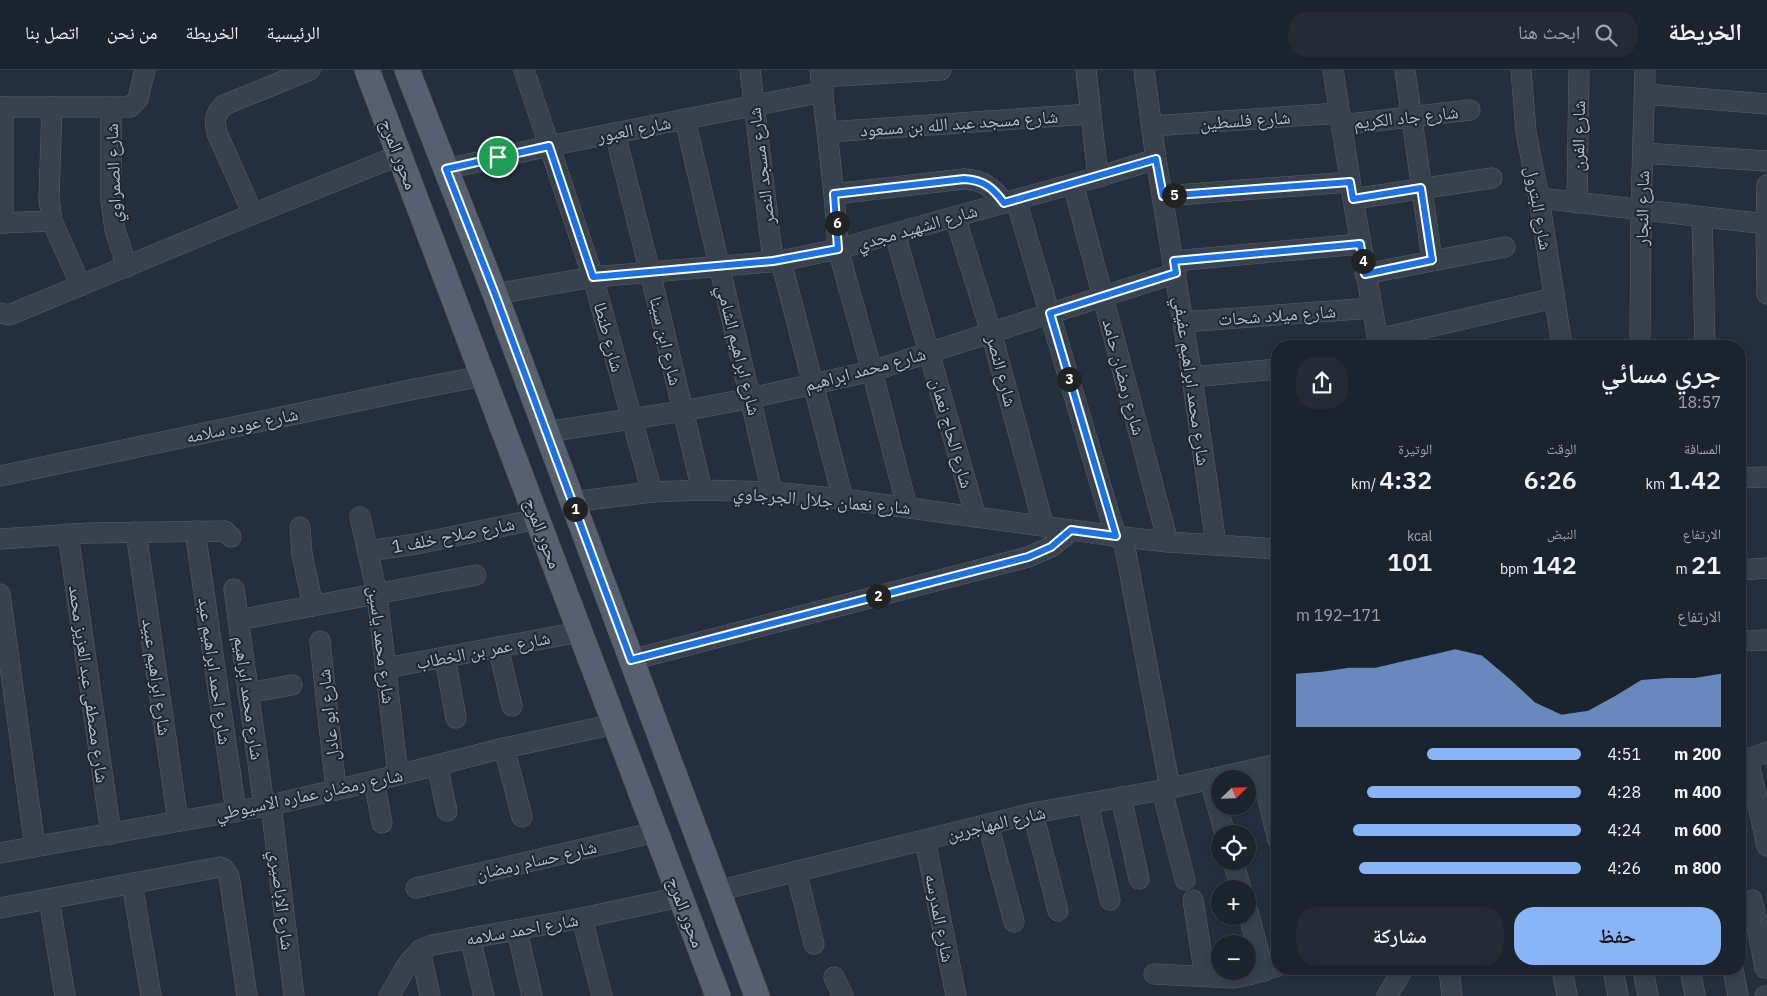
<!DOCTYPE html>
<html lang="ar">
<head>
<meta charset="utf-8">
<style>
	body { margin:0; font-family:"IBM Plex Sans","Noto Naskh Arabic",sans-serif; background:#242b36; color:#f1f3f6; direction:rtl; height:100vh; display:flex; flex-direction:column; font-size:19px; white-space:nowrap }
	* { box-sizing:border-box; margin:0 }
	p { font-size:16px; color:#a0a4aa }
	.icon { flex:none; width:28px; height:28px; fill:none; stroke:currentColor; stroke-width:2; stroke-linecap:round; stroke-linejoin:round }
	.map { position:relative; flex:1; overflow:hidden; direction:ltr }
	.panel { position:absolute; left:1271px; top:270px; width:475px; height:635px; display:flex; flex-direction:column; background:#1b232e; border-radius:20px; box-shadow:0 2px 8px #0003,0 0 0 1px #39404a; direction:rtl }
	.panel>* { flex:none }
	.needle { width:32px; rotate:67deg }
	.controls { position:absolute; left:1211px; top:700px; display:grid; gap:10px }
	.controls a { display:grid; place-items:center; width:45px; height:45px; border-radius:50%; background:#1b232e; box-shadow:0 2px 8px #0003,0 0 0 1px #39404a; font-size:25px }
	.pin { position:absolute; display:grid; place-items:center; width:42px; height:42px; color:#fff; margin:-21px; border:2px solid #fff; border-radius:50%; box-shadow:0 1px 5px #0007 }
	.km { position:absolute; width:25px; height:25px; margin:-12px; border-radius:50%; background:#222; color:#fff; font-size:14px; line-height:25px; text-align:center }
	.round { display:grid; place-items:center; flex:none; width:52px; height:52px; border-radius:20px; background:#242b36 }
	.summary { display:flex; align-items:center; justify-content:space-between; height:85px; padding:0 25px }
	h1 { font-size:28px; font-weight:600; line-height:38px }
	.stats { display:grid; grid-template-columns:repeat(3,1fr); gap:8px; height:85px; padding:5px 25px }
	.stats div { display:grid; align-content:center }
	.stats b { font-size:25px; font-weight:600 }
	.stats small { font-size:14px; font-weight:400 }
	.stats p { font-size:14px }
	.chart { height:140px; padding:10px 25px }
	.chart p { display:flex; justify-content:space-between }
	.chart svg { width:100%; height:90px; margin-top:5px; fill:#8ab4f8; opacity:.7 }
	.button { display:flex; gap:10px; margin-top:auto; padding:10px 25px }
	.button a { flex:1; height:58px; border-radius:20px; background:#8ab4f8; color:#111; font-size:20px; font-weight:600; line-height:58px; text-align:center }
	.button a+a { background:#242b36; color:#f1f3f6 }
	ul { padding:0 25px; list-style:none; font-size:16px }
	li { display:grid; grid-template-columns:80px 60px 1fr; align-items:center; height:38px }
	li i { height:12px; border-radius:6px; background:#8ab4f8 }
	header { display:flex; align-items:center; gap:30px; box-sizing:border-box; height:70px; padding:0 25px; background:#1b232e; border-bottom:1px solid #39404a }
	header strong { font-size:24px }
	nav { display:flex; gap:28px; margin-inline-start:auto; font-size:18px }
	.search { width:350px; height:45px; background:#242b36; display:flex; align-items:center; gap:12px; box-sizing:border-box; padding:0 18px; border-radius:20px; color:#a0a4aa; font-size:19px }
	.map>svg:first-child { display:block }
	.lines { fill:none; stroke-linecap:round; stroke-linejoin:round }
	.minor-casing { stroke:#565f6c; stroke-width:21 }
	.major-casing { stroke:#414a57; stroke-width:26 }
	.minor { stroke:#38414e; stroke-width:20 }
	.major { stroke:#56606e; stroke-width:25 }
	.route-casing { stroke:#fff; stroke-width:10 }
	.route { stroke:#1a73e8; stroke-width:6 }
	.labels { text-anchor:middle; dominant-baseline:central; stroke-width:4; stroke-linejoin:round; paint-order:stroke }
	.street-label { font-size:18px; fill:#b4bcc9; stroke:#1d2633 }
</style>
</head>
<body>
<header>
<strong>الخريطة</strong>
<div class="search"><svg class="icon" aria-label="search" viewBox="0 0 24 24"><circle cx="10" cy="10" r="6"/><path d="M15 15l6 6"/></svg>ابحث هنا</div>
<nav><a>الرئيسية</a><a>الخريطة</a><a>من نحن</a><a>اتصل بنا</a></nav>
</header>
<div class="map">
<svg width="1767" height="926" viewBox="0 0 1767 926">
	<rect width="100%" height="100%" fill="#242f3e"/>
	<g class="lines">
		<!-- minor casing -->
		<g class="minor-casing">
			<g id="minor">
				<polyline points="524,0 593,207 652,422"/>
				<polyline points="750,0 773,191"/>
				<polyline points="820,0 834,124 838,179 872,301 907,437"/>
				<polyline points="1086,0 1098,107"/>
				<polyline points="1144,0 1156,89 1192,307 1216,474"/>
				<polyline points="1333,0 1353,129 1379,276"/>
				<polyline points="1405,0 1432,190"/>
				<polyline points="1521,0 1526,62 1539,128 1562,276"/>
				<polyline points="821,7 941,0"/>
				<polyline points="1645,24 1767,34"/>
				<polyline points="0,37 130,37 138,29 145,0"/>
				<polyline points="3,37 3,153"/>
				<polyline points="52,37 49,128 52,151 81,216"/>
				<polyline points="111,38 111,131 115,160 127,197"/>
				<polyline points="685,49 772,422"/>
				<polyline points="1341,55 1470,40"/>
				<polyline points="1152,56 1339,43"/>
				<polyline points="828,62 1090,44"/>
				<polyline points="615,63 650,202 702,420"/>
				<polyline points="1643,83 1767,91"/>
				<polyline points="446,99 549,76 823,22"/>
				<polyline points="1073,114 1168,472"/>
				<polyline points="1767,115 1766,154 1767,224"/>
				<path d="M834,124L964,109C984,110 993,118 1004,133"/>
				<polyline points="1163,126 1350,112"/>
				<polyline points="1539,128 1767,154"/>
				<polyline points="1353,129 1492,108"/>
				<polyline points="1016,130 1116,467"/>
				<polyline points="1577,133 1579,0"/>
				<path d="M253,144L217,63C214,50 215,44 224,35L310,0"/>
				<polyline points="955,147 991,262 1044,457"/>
				<polyline points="1702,147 1705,276"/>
				<polyline points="0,153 52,151"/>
				<polyline points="895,164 976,447"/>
				<polyline points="781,191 843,429"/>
				<polyline points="1174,191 1360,174"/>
				<polyline points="1365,204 1505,177"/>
				<polyline points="495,224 593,207 781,191 838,179 1098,107 1156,89"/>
				<polyline points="0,243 9,245 253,144 400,85"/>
				<polyline points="1183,252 1372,238"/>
				<polyline points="1378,269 1554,228"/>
				<polyline points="1640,276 1641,140 1645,0"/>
				<polyline points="1192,307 1278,299"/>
				<polyline points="546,362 683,341 751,328 872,301 1176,203"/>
				<polyline points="0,406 415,319 483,306"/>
				<polyline points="1740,408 1767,407"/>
				<polyline points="572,432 652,422 702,420 772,422 843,429 1123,467 1168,472 1278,479"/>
				<polyline points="360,447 377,524 398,705"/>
				<polyline points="300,457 302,484 313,536"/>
				<polyline points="195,461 236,742"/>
				<polyline points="136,462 178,751"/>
				<polyline points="68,464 111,764"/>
				<polyline points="1123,467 1170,718"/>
				<polyline points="0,469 90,463 225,461 231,467"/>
				<polyline points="368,481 416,474 538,449"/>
				<polyline points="1740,500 1767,498"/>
				<polyline points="234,519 264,736"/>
				<polyline points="0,524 35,777"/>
				<polyline points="238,550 476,505"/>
				<polyline points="320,571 336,720"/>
				<polyline points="1740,571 1767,570"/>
				<polyline points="498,577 512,636"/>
				<polyline points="445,588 456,648"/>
				<polyline points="631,590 1028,487 1051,477 1071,461"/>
				<polyline points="386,598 580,562"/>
				<polyline points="248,623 292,615"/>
				<polyline points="504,678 522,747"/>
				<polyline points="1748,689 1767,776"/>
				<polyline points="1740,692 1767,682"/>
				<polyline points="437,695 447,741"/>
				<polyline points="1260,698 1278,770"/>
				<polyline points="1210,710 1225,764"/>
				<polyline points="374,711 382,753"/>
				<polyline points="1162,720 1185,810"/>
				<polyline points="1121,727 1139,809"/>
				<polyline points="1088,733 1110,830"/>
				<polyline points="271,735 294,926"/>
				<polyline points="1033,743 1058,841"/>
				<polyline points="988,754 1014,852"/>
				<polyline points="925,770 956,926"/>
				<polyline points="0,783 271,735 374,711 504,678 615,654"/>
				<polyline points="1233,791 1241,819"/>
				<polyline points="796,801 814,874"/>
				<polyline points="132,813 151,926"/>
				<polyline points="416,818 656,762"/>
				<polyline points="717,821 1033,743 1162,720 1278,694"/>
				<polyline points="49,829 65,926"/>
				<polyline points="1193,830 1205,906"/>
				<polyline points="1752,830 1765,898"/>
				<polyline points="0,838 220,797 224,799 229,806 247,926"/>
				<polyline points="1248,842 1264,901"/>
				<polyline points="582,848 602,926"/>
				<polyline points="517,860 532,926"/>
				<polyline points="470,868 484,926"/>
				<polyline points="420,880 430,926"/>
				<polyline points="1449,899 1452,926"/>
				<polyline points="1562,899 1567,926"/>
				<polyline points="1613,899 1618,926"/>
				<polyline points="1643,899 1648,926"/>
				<polyline points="1690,899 1695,926"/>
				<polyline points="1733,899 1738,926"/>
				<polyline points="1154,904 1233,908 1249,905 1278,896"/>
				<polyline points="834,907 843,926"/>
				<path d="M389,926C404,904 406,886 432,875L582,848L680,827"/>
				<polyline points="1387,926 1403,899"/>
				<polyline points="1765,926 1767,926"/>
			</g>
		</g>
		<!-- major casing -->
		<g class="major-casing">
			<g id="major">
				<polyline points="367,0 718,926"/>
				<polyline points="407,0 495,224 757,926"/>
			</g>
		</g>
		<!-- minor -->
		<use href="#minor" class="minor"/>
		<!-- major -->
		<use href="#major" class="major"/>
	</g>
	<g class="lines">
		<!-- route casing -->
		<g class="route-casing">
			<path id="route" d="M549,76L593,207L773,191L838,179L834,124L964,109C984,110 993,118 1004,133L1156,89L1163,126L1350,112L1353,129L1421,118L1432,190L1365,204L1360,174L1174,191L1176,203L1050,243L1116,466L1071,460L1051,477L1028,487L631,590L495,224L446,99Z"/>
		</g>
		<!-- route -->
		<use href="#route" class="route"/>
	</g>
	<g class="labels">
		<!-- street labels -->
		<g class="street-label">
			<text transform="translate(1406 47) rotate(-6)">شارع جاد الكريم</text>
			<text transform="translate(1245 50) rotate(-4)">شارع فلسطين</text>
			<text transform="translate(959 53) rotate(-4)">شارع مسجد عبد الله بن مسعود</text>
			<text transform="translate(634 59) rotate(-11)">شارع العبور</text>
			<text transform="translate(1578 66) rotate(-89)">شارع الفرن</text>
			<text transform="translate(399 84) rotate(69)">محور المرج</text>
			<text transform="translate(761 96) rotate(-97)">شارع مسجد النصر</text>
			<text transform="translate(113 103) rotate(-92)">شارع الصمراوي</text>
			<text transform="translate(1539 138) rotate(80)">شارع البترول</text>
			<text transform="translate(1642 138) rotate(-89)">شارع النجار</text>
			<text transform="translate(917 157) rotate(-16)">شارع الشهيد مجدي</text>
			<text transform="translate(1277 245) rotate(-4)">شارع ميلاد شحات</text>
			<text transform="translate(609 267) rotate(75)">شارع طنطا</text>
			<text transform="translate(666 271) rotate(77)">شارع ابن سينا</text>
			<text transform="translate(739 280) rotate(76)">شارع ابراهيم الشامي</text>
			<text transform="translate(865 299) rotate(-15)">شارع محمد ابراهيم</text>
			<text transform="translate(1002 301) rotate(75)">شارع النصر</text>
			<text transform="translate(1124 307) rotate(75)">شارع رمضان حامد</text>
			<text transform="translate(1192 311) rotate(82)">شارع محمد ابراهيم عفيفي</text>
			<text transform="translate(242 355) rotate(-12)">شارع عوده سلامه</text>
			<text transform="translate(952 363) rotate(74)">شارع الحاج نعمان</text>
			<text transform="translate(822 430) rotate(5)">شارع نعمان جلال الجرجاوي</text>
			<text transform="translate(543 463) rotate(69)">محور المرج</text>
			<text transform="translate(453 465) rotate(-11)">شارع صلاح خلف 1</text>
			<text transform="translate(382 575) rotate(83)">شارع محمد ياسين</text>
			<text transform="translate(483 580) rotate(-11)">شارع عمر بن الخطاب</text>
			<text transform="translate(215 601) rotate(82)">شارع احمد ابراهيم عيد</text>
			<text transform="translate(157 607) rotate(82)">شارع ابراهيم عبيد</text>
			<text transform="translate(89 614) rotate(82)">شارع مصطفى عبد العزيز محمد</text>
			<text transform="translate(249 628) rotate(82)">شارع محمد ابراهيم</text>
			<text transform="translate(328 645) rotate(-96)">شارع ابو عادل</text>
			<text transform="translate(309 724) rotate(-12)">شارع رمضان عماره الاسيوطي</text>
			<text transform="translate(996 753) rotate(-13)">شارع المهاجرين</text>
			<text transform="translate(536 790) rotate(-13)">شارع حسام رمضان</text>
			<text transform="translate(282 830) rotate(83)">شارع الاباصيري</text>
			<text transform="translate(686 842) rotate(69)">محور المرج</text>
			<text transform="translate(940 848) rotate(79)">شارع المدرسه</text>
			<text transform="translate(522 859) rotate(-10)">شارع احمد سلامه</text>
		</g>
	</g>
</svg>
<div class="controls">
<a><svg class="needle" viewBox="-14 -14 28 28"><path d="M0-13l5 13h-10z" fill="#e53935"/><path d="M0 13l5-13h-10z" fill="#a0a4aa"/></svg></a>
<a><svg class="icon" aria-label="locate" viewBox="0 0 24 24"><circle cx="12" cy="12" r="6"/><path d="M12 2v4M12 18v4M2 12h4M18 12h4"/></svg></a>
<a>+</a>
<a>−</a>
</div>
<div class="pin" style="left:498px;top:87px;background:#1e9e55"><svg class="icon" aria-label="arrive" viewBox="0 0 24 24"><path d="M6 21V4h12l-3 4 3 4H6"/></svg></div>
<b class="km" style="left:575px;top:439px">1</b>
<b class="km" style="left:878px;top:526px">2</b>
<b class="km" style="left:1069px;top:309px">3</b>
<b class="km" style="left:1363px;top:191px">4</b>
<b class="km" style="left:1174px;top:125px">5</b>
<b class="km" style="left:837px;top:153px">6</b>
<section class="panel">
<div class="summary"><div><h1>جري مسائي</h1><p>18:57</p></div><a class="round"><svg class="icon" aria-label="share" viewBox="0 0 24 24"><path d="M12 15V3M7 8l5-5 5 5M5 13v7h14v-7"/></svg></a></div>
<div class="stats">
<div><p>المسافة</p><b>1.42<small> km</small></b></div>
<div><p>الوقت</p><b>6:26</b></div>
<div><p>الوتيرة</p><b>4:32<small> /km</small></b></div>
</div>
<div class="stats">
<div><p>الارتفاع</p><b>21<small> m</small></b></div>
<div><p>النبض</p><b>142<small> bpm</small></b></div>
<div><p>kcal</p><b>101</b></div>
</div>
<div class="chart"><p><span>الارتفاع</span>171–192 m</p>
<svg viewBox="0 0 160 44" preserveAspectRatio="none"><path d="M0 44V18L10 17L20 15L30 15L40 12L50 9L60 6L70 9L80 20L90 32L100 38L110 36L120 29L130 21L140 20L150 20L160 18V44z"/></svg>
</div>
<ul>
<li><b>200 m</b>4:51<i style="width:54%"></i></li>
<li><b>400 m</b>4:28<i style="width:75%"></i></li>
<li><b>600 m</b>4:24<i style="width:80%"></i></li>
<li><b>800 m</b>4:26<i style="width:78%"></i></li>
</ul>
<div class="button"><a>حفظ</a><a>مشاركة</a></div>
</section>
</div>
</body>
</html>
